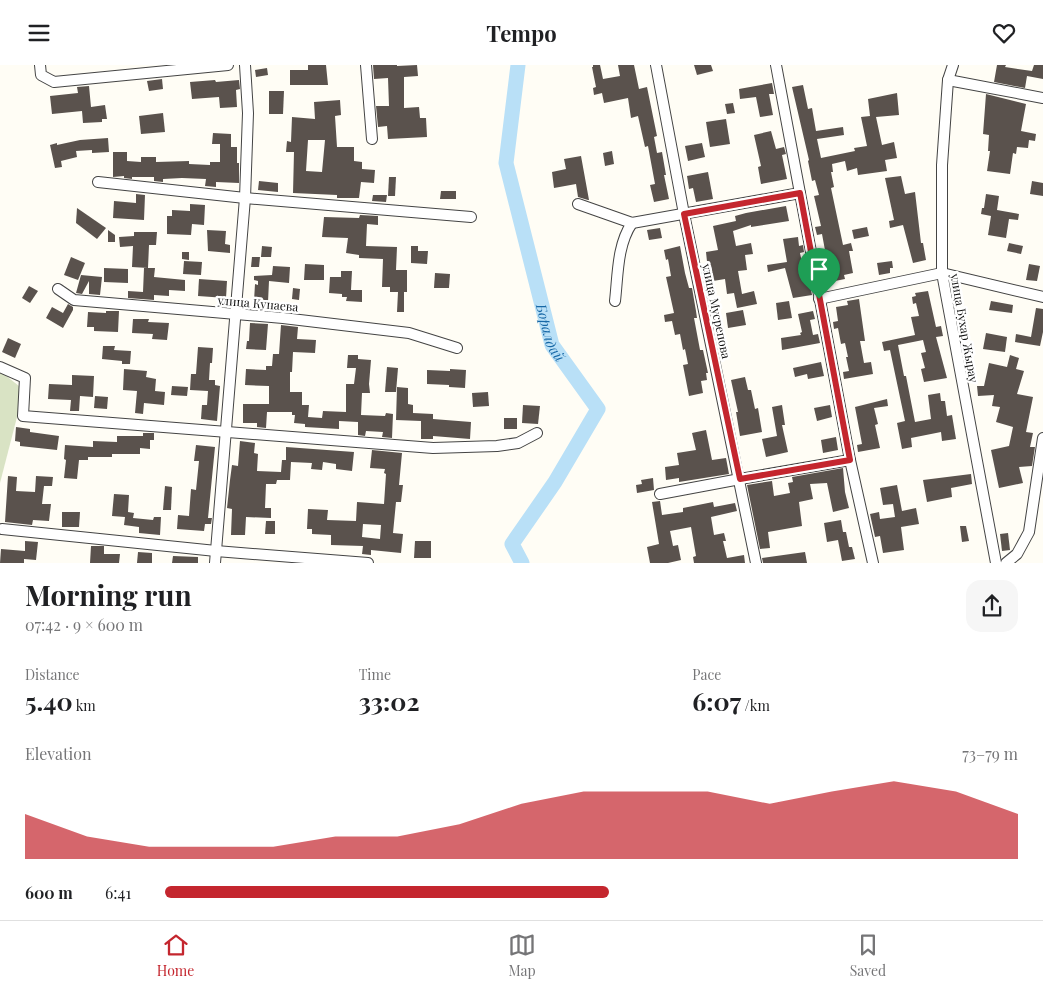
<!DOCTYPE html>
<html lang="en">
<head>
<meta charset="utf-8">
<style>
	body { margin:0; font-family:"Playfair Display",serif; background:#f6f6f6; color:#202124; height:100vh; display:flex; flex-direction:column; font-size:19px; white-space:nowrap }
	* { box-sizing:border-box; margin:0 }
	p { font-size:16px; color:#757577 }
	.icon { flex:none; width:28px; height:28px; fill:none; stroke:currentColor; stroke-width:2; stroke-linecap:round; stroke-linejoin:round }
	.map { position:relative; height:498px; overflow:hidden }
	.sheet { display:flex; flex-direction:column; background:#fff; flex:1 }
	.sheet>* { flex:none }
	.pin { position:absolute; display:grid; place-items:center; width:42px; height:42px; color:#fff; margin:-51px -21px; border-radius:50% 50% 50% 0; rotate:-45deg; box-shadow:0 0 5px #0007 }
	.pin .icon { rotate:45deg }
	.round { display:grid; place-items:center; flex:none; width:52px; height:52px; border-radius:15px; background:#f6f6f6 }
	.summary { display:flex; align-items:center; justify-content:space-between; height:85px; padding:0 25px }
	h1 { font-size:28px; font-weight:700; line-height:38px }
	.stats { display:grid; grid-template-columns:repeat(3,1fr); gap:8px; height:85px; padding:5px 25px }
	.stats div { display:grid; align-content:center }
	.stats b { font-size:25px; font-weight:700 }
	.stats small { font-size:14px; font-weight:400 }
	.stats p { font-size:14px }
	.chart { height:140px; padding:10px 25px }
	.chart p { display:flex; justify-content:space-between }
	.chart svg { width:100%; height:90px; margin-top:5px; fill:#c4262e; opacity:.7 }
	ul { padding:0 25px; list-style:none; font-size:16px }
	li { display:grid; grid-template-columns:80px 60px 1fr; align-items:center; height:38px }
	li i { height:12px; border-radius:6px; background:#c4262e }
	header { display:flex; justify-content:space-between; align-items:center; height:65px; padding:0 25px; background:#fff; font-size:22px; font-weight:700 }
	.tab-bar { display:flex; justify-content:space-around; align-items:center; height:70px; border-top:1px solid #e0e0e0; background:#fff; font-size:14px; color:#757577 }
	.tab-bar a { display:grid; justify-items:center; gap:2px }
	.tab-bar .current { color:#c4262e }
	.map>svg:first-child { display:block }
	.cemetery { fill:#d9e3c4 }
	.lines { fill:none; stroke-linecap:round; stroke-linejoin:round }
	.river { stroke:#b9e0f7; stroke-width:15 }
	.building { fill:#5a524d; fill-rule:evenodd }
	.minor-casing { stroke:#444; stroke-width:12 }
	.minor { stroke:#fff; stroke-width:10 }
	.route-casing { stroke:#fff; stroke-width:10 }
	.route { stroke:#c4262e; stroke-width:6 }
	.labels { text-anchor:middle; dominant-baseline:central; stroke-width:5; stroke-linejoin:round; paint-order:stroke }
	.street-label { font-size:12px; fill:#111; stroke:#fff }
	.water-label { font-size:14px; font-style:italic; fill:#1768a6; stroke:#fff }
</style>
</head>
<body>
<header><svg class="icon" aria-label="menu" viewBox="0 0 24 24"><path d="M4 6h16M4 12h16M4 18h16"/></svg>Tempo<svg class="icon" aria-label="heart" viewBox="0 0 24 24"><path d="M12 20l-8-8c-3-5 5-10 8-4 3-6 11-1 8 4z"/></svg></header>
<div class="map">
<svg width="1043" height="498" viewBox="0 0 1043 498">
	<rect width="100%" height="100%" fill="#fffdf5"/>
	<!-- cemetery -->
	<polygon class="cemetery" points="0,306 24,325 0,418"/>
	<g class="lines">
		<!-- river -->
		<path class="river" id="s1" d="M518,0L506,98L552,280L598,344L555,417L512,479L522,498"/>
	</g>
	<!-- building -->
	<g class="building">
		<polygon points="308,0 326,0 328,20 290,20 290,5 308,5"/>
		<polygon points="373,0 397,0 397,1 417,0 418,11 404,12 404,43 419,42 420,53 426,53 427,72 388,74 387,61 378,62 376,41 389,41 388,13 374,14"/>
		<polygon points="593,0 600,0 603,14 620,11 618,0 634,0 639,24 647,22 657,71 654,72 657,88 662,87 666,110 664,110 669,134 654,137 650,120 655,119 648,81 645,82 638,51 631,53 628,33 604,38 602,28 594,30 593,23 596,22 592,2 593,2"/>
		<polygon points="694,0 711,0 713,6 697,10"/>
		<polygon points="997,0 1006,0 1005,2 1032,6 1034,0 1043,0 1043,14 1027,11 1025,23 994,17"/>
		<polygon points="267,3 268,10 256,12 255,5"/>
		<polygon points="162,14 163,24 149,26 147,16"/>
		<polygon points="215,15 216,17 239,15 240,24 236,25 237,42 220,43 219,32 192,34 190,17"/>
		<polygon points="772,18 774,29 769,29 773,50 760,52 756,32 740,34 739,24"/>
		<polygon points="803,20 808,44 812,43 816,66 843,62 844,70 817,74 821,93 855,86 854,83 867,81 861,52 870,51 868,34 897,28 899,50 876,52 882,80 894,77 897,93 885,95 887,106 858,110 857,103 847,106 845,96 832,99 833,107 831,107 834,122 831,123 843,180 851,178 853,186 849,186 853,208 844,210 845,214 830,217 828,204 823,205 822,197 827,196 822,169 817,170 815,162 821,161 814,131 819,130 815,115 812,116 808,96 809,95 792,22"/>
		<polygon points="89,21 91,42 105,40 107,54 102,54 102,57 83,58 82,46 52,49 50,31 78,28 77,22"/>
		<polygon points="269,26 284,26 283,49 269,49"/>
		<polygon points="986,29 1026,39 1021,66 1036,69 1035,76 1029,75 1028,83 1017,82 1016,89 1013,88 1010,109 987,106 990,86 988,86 989,70 983,69"/>
		<path d="M340,35L341,50L335,51L337,82H354V96L362,97V104L375,105L374,118L361,117L359,133H337V130L293,128L294,87H286L287,76L291,77L292,52L315,54L314,37ZM308,75H325L322,107L306,106Z"/>
		<polygon points="733,38 735,48 727,49 725,39"/>
		<polygon points="163,48 165,67 141,69 139,51"/>
		<polygon points="726,54 730,79 710,82 706,57"/>
		<polygon points="771,66 776,84 784,82 786,89 782,90 787,114 761,119 758,102 761,101 754,70"/>
		<polygon points="213,68 231,69 231,82 237,82 237,98 239,98 239,118 216,117 216,122 205,121 206,114 182,113 163,114 163,117 154,116 154,112 132,112 132,114 124,113 124,111 113,112 113,87 127,87 127,96 141,97 141,92 156,92 156,97 189,96 189,99 210,100 210,97 220,97 220,79 212,79"/>
		<polygon points="108,73 109,87 92,88 92,85 76,86 77,92 61,96 62,102 55,103 50,80 57,78 57,80 80,75"/>
		<polygon points="702,78 705,92 688,96 685,81"/>
		<polygon points="612,86 614,99 605,101 603,88"/>
		<polygon points="581,91 589,135 588,135 578,132 576,119 554,123 552,107 566,104 564,94"/>
		<polygon points="708,107 713,134 696,137 693,123 689,124 687,111"/>
		<polygon points="901,111 905,129 915,127 921,178 923,178 926,195 913,198 903,160 890,163 889,156 894,155 885,113"/>
		<polygon points="389,112 396,112 395,131 388,131"/>
		<polygon points="259,116 278,118 278,127 258,125"/>
		<polygon points="1032,116 1043,118 1043,131 1030,129"/>
		<polygon points="441,126 456,126 456,134 440,134"/>
		<polygon points="136,129 145,130 144,155 113,153 114,136 136,138"/>
		<polygon points="986,129 999,131 997,145 1019,149 1018,155 1009,154 1006,173 988,170 991,151 981,149 982,143 984,143"/>
		<polygon points="373,130 387,130 386,137 372,136"/>
		<polygon points="190,139 205,140 204,160 192,159 191,170 167,169 167,151 172,151 172,145 190,146"/>
		<polygon points="786,141 789,156 751,162 751,160 733,166 736,181 751,178 753,189 745,190 747,205 738,206 742,229 754,226 757,239 737,243 734,228 727,229 725,214 707,217 705,206 708,206 706,187 718,185 713,161 736,156 735,151 746,148"/>
		<polygon points="77,143 106,163 97,174 76,158"/>
		<polygon points="360,150 378,151 378,160 367,159 366,181 397,182 396,205 407,205 407,227 404,227 404,247 397,247 398,227 390,227 390,222 382,222 383,194 359,193 359,190 346,188 348,173 322,172 324,152 359,153"/>
		<polygon points="867,162 869,171 854,174 852,165"/>
		<polygon points="660,163 662,173 649,175 647,165"/>
		<polygon points="108,165 115,170 115,177 108,177"/>
		<polygon points="207,165 226,166 225,179 230,180 230,188 208,186"/>
		<polygon points="134,167 157,167 156,180 149,180 148,203 132,202 133,181 120,182 119,172 134,171"/>
		<polygon points="798,172 799,181 803,180 804,187 800,188 807,221 810,220 812,230 793,233 785,203 768,207 767,200 787,197 783,174"/>
		<polygon points="1009,178 1023,181 1021,189 1007,186"/>
		<polygon points="262,181 272,182 271,192 261,192"/>
		<polygon points="411,181 418,181 418,186 428,186 427,199 411,198"/>
		<polygon points="680,181 685,208 689,223 692,223 696,246 697,253 694,253 700,285 703,285 708,308 706,308 707,315 701,316 703,328 689,331 683,300 688,299 685,284 683,285 680,269 675,270 672,256 665,257 664,250 674,248 666,212 671,211 668,194 666,195 664,185"/>
		<polygon points="182,187 189,187 189,195 182,194"/>
		<polygon points="71,192 85,198 78,215 64,210"/>
		<polygon points="252,192 260,192 259,202 251,202"/>
		<polygon points="184,196 202,197 201,210 183,209"/>
		<polygon points="892,196 893,203 890,203 890,208 879,210 877,198"/>
		<polygon points="305,199 324,200 324,215 304,215"/>
		<polygon points="1029,199 1040,201 1037,216 1026,215"/>
		<polygon points="273,201 290,202 289,218 269,216 268,237 254,236 255,219 258,220 258,216 254,215 254,211 272,210"/>
		<polygon points="104,203 128,204 128,218 104,217"/>
		<polygon points="144,203 155,203 154,212 185,215 185,226 169,225 169,231 154,230 154,235 128,233 128,226 143,227"/>
		<polygon points="341,206 352,206 351,225 362,225 362,237 346,236 347,232 342,232 342,229 329,228 330,212 341,212"/>
		<polygon points="435,208 450,209 449,223 434,223"/>
		<polygon points="81,210 102,212 100,230 89,229 89,216 82,229 76,228"/>
		<polygon points="199,214 227,216 226,233 198,231"/>
		<polygon points="29,221 38,226 30,238 22,233"/>
		<polygon points="293,223 300,224 299,235 292,234"/>
		<polygon points="928,226 936,262 941,261 943,271 936,272 947,313 924,317 921,304 925,303 921,288 926,287 923,275 898,280 904,311 906,311 915,357 931,354 928,330 940,328 941,336 945,336 947,351 952,350 956,374 942,376 941,367 911,373 912,382 902,384 897,358 905,356 890,285 884,286 882,277 915,270 911,252 919,251 916,238 913,239 912,232 916,231 915,228"/>
		<polygon points="859,234 865,276 860,276 864,298 871,297 873,309 844,314 843,307 849,306 846,292 848,292 845,278 841,279 838,263 834,264 833,257 838,256 836,242 848,240 847,236"/>
		<polygon points="789,236 792,253 778,255 776,238"/>
		<polygon points="991,236 1013,240 1012,248 989,245"/>
		<polygon points="68,239 73,242 73,245 63,263 46,253 52,242 63,248"/>
		<polygon points="1036,243 1043,244 1043,267 1040,281 1015,277 1016,269 1031,272"/>
		<polygon points="743,245 746,260 728,263 726,248"/>
		<polygon points="106,246 119,246 118,267 94,266 94,262 87,262 88,247 106,248"/>
		<polygon points="813,246 815,254 810,255 813,270 818,269 820,278 782,285 781,273 801,270 800,268 802,267 798,249"/>
		<polygon points="133,254 149,254 148,257 169,258 167,275 152,274 153,269 132,268"/>
		<polygon points="250,258 268,259 266,285 246,284 247,276 249,276"/>
		<polygon points="281,260 298,262 297,274 316,275 315,288 293,287 292,307 290,307 290,327 302,327 302,340 309,340 308,352 322,353 323,346 346,347 346,319 354,319 356,303 347,303 348,290 358,290 358,294 371,295 369,319 370,328 362,328 361,350 385,351 386,348 393,349 392,373 382,372 383,367 366,366 365,371 358,370 358,357 339,356 339,364 305,362 305,359 294,358 295,350 292,350 292,347 267,347 266,363 257,362 257,358 243,358 243,339 269,339 269,321 245,320 246,304 266,305 266,301 272,301 273,289 279,289"/>
		<polygon points="986,268 1007,272 1005,287 983,284"/>
		<polygon points="8,273 21,279 15,293 2,287"/>
		<polygon points="103,281 115,281 114,285 131,286 130,299 122,299 122,296 102,294"/>
		<polygon points="198,282 213,283 212,298 210,298 209,315 215,315 215,320 220,321 217,356 201,354 202,340 207,340 208,326 190,325 191,309 196,309"/>
		<polygon points="1010,290 1019,293 1016,304 1024,306 1017,329 1033,332 1026,367 1033,368 1030,382 1035,382 1032,401 1019,402 1023,418 999,423 991,385 1009,381 1013,362 996,357 1000,342 992,341 994,330 978,331 977,321 984,321 989,298 1007,302"/>
		<polygon points="821,297 824,311 808,314 807,309 795,312 793,303"/>
		<polygon points="387,302 398,303 396,327 385,327"/>
		<polygon points="124,304 147,306 146,312 156,314 155,326 165,327 164,340 144,338 143,349 135,348 137,326 123,325"/>
		<polygon points="450,304 466,305 465,323 449,322 449,320 427,319 427,305 450,306"/>
		<polygon points="72,310 94,311 93,332 80,331 79,346 70,346 71,335 48,334 49,319 72,320"/>
		<polygon points="745,312 748,325 751,325 755,344 758,343 762,367 740,371 736,347 738,347 731,315"/>
		<polygon points="172,321 188,322 187,331 171,330"/>
		<polygon points="397,322 408,323 408,339 413,340 413,348 433,349 433,354 471,357 470,374 433,371 433,374 421,374 421,356 396,355"/>
		<polygon points="488,327 489,341 473,342 472,328"/>
		<polygon points="95,331 108,332 107,344 94,343"/>
		<polygon points="887,334 888,341 874,343 878,359 875,360 880,383 858,387 857,380 862,379 855,342"/>
		<polygon points="523,340 540,341 538,359 522,358"/>
		<polygon points="782,340 785,360 782,360 788,387 766,392 762,374 777,371 772,342"/>
		<polygon points="830,340 832,352 817,356 814,343"/>
		<rect x="504" y="353" width="13" height="11"/>
		<polygon points="16,362 30,364 30,367 59,371 57,385 20,381 20,377 15,376"/>
		<polygon points="706,365 712,395 726,393 729,409 679,417 679,413 666,415 665,402 679,400 677,388 696,385 692,368"/>
		<polygon points="143,368 154,368 154,375 150,375 150,384 140,383 140,389 112,389 112,392 88,392 88,395 79,395 77,414 64,413 66,395 64,394 65,380 93,382 93,376 117,377 117,371 143,371"/>
		<polygon points="836,372 838,385 823,388 821,375"/>
		<polygon points="240,376 255,378 254,388 258,389 257,406 281,407 282,395 286,395 286,382 354,387 352,406 336,404 336,399 323,397 322,405 311,404 312,398 291,397 290,415 277,415 276,419 266,419 265,443 271,443 271,453 246,452 245,470 231,470 232,444 227,443 230,415 232,400 238,401"/>
		<polygon points="196,380 215,382 208,453 212,453 211,459 205,459 204,466 177,464 178,450 189,451 191,424 196,425 199,396 194,396"/>
		<path d="M372,385L402,388L399,420H403L401,437H396L393,468L403,469L401,488L371,485V490L362,489L363,481L331,480V470L312,469V464H307L308,444L328,445L327,455L356,456L357,437L384,439L386,409L384,408L385,404L370,403ZM363,459L381,460L380,474L362,472Z"/>
		<polygon points="843,403 845,427 849,443 833,447 827,418 810,419 813,434 799,437 802,461 768,467 770,483 760,484 747,420 772,416 774,431 790,428 788,418 793,417 792,412"/>
		<polygon points="971,409 972,419 951,423 952,432 927,437 923,415"/>
		<polygon points="8,411 17,412 16,426 35,427 36,411 53,412 52,421 44,421 42,439 51,439 49,456 33,455 32,460 5,457"/>
		<polygon points="653,413 654,425 637,428 636,420 642,419 641,415"/>
		<polygon points="897,420 902,446 916,443 919,459 901,462 904,485 883,488 880,471 875,472 870,449 879,447 880,454 895,452 893,439 883,440 880,423"/>
		<polygon points="165,421 172,422 171,445 163,445"/>
		<polygon points="114,429 129,430 128,447 134,448 133,453 153,455 154,452 161,452 160,470 139,468 139,462 124,460 125,452 112,451"/>
		<polygon points="660,436 662,450 683,447 683,443 713,437 714,442 735,438 737,446 711,452 714,470 724,468 726,476 723,476 727,493 744,490 745,498 694,498 693,492 696,491 691,462 670,466 673,481 678,480 681,495 668,498 650,498 647,482 659,479 652,437"/>
		<polygon points="62,447 80,447 79,462 62,462"/>
		<polygon points="841,455 843,467 846,467 849,482 852,482 855,494 842,496 838,475 827,477 824,458"/>
		<polygon points="266,456 275,456 275,469 265,469"/>
		<polygon points="960,461 966,461 969,476 962,477"/>
		<polygon points="1008,468 1010,485 1002,486 1000,469"/>
		<polygon points="25,476 38,477 36,495 24,494 24,498 0,498 1,484 25,486"/>
		<polygon points="415,476 431,476 431,493 414,493"/>
		<polygon points="91,481 104,481 104,489 120,489 119,498 90,498"/>
		<polygon points="138,487 152,488 152,498 137,498"/>
		<polygon points="805,487 807,498 763,498 762,493"/>
		<polygon points="173,491 198,492 198,498 172,498"/>
	</g>
	<g class="lines">
		<!-- minor casing -->
		<g class="minor-casing">
			<g id="minor">
				<polyline points="40,0 41,10 54,17 228,0"/>
				<polyline points="366,0 372,74"/>
				<polyline points="656,0 684,149 756,498"/>
				<polyline points="776,0 850,395 873,498"/>
				<polyline points="953,0 948,15 942,100 942,208 996,498"/>
				<polyline points="948,15 1043,33"/>
				<polyline points="98,117 245,133 471,152"/>
				<polyline points="578,139 632,158 800,128"/>
				<polyline points="58,224 74,235 283,253 409,268 457,283"/>
				<polyline points="819,234 942,208 1043,232"/>
				<path d="M615,236C618,210 617,180 632,158"/>
				<polyline points="0,302 25,313 23,351 433,383 497,381 518,378 537,368"/>
				<polyline points="660,429 740,414 850,395"/>
				<polyline points="2,464 216,486 368,498"/>
				<polyline points="215,498 245,133 248,48 245,0"/>
				<polyline points="1006,498 1017,489 1029,467 1043,373"/>
			</g>
		</g>
		<!-- minor -->
		<use href="#minor" class="minor"/>
	</g>
	<g class="lines">
		<!-- route casing -->
		<g class="route-casing">
			<polygon id="route" points="800,128 850,395 740,414 684,149"/>
		</g>
		<!-- route -->
		<use href="#route" class="route"/>
	</g>
	<g class="labels">
		<!-- street labels -->
		<g class="street-label">
			<text transform="translate(258 238) rotate(5)">улица Кунаева</text>
			<text transform="translate(717 246) rotate(78)">улица Мусрепова</text>
			<text transform="translate(965 263) rotate(80)">улица Бухар Жырау</text>
		</g>
		<!-- water labels -->
		<g class="water-label">
			<text stroke="none"><textPath href="#s1" startOffset="274">Боралдай</textPath></text>
		</g>
	</g>
</svg>
<div class="pin" style="left:819px;top:234px;background:#1e9e55"><svg class="icon" aria-label="arrive" viewBox="0 0 24 24"><path d="M6 21V4h12l-3 4 3 4H6"/></svg></div>
</div>
<section class="sheet">
<div class="summary"><div><h1>Morning run</h1><p>07:42 · 9 × 600 m</p></div><a class="round"><svg class="icon" aria-label="share" viewBox="0 0 24 24"><path d="M12 15V3M7 8l5-5 5 5M5 13v7h14v-7"/></svg></a></div>
<div class="stats">
<div><p>Distance</p><b>5.40<small> km</small></b></div>
<div><p>Time</p><b>33:02</b></div>
<div><p>Pace</p><b>6:07<small> /km</small></b></div>
</div>
<div class="chart"><p><span>Elevation</span>73–79 m</p>
<svg viewBox="0 0 160 44" preserveAspectRatio="none"><path d="M0 44V22L10 33L20 38L30 38L40 38L50 33L60 33L70 27L80 17L90 11L100 11L110 11L120 17L130 11L140 6L150 11L160 22V44z"/></svg>
</div>
<ul>
<li><b>600 m</b>6:41<i style="width:52%"></i></li>
</ul>
</section>
<nav class="tab-bar">
<a class="current"><svg class="icon" aria-label="home" viewBox="0 0 24 24"><path d="M3 11l9-7 9 7M6 9v11h12V9"/></svg>Home</a>
<a><svg class="icon" aria-label="map" viewBox="0 0 24 24"><path d="M3 6l6-2 6 2 6-2v14l-6 2-6-2-6 2zM9 4v14M15 6v14"/></svg>Map</a>
<a><svg class="icon" aria-label="saved" viewBox="0 0 24 24"><path d="M7 4h10v16l-5-4-5 4z"/></svg>Saved</a>
</nav>
</body>
</html>
